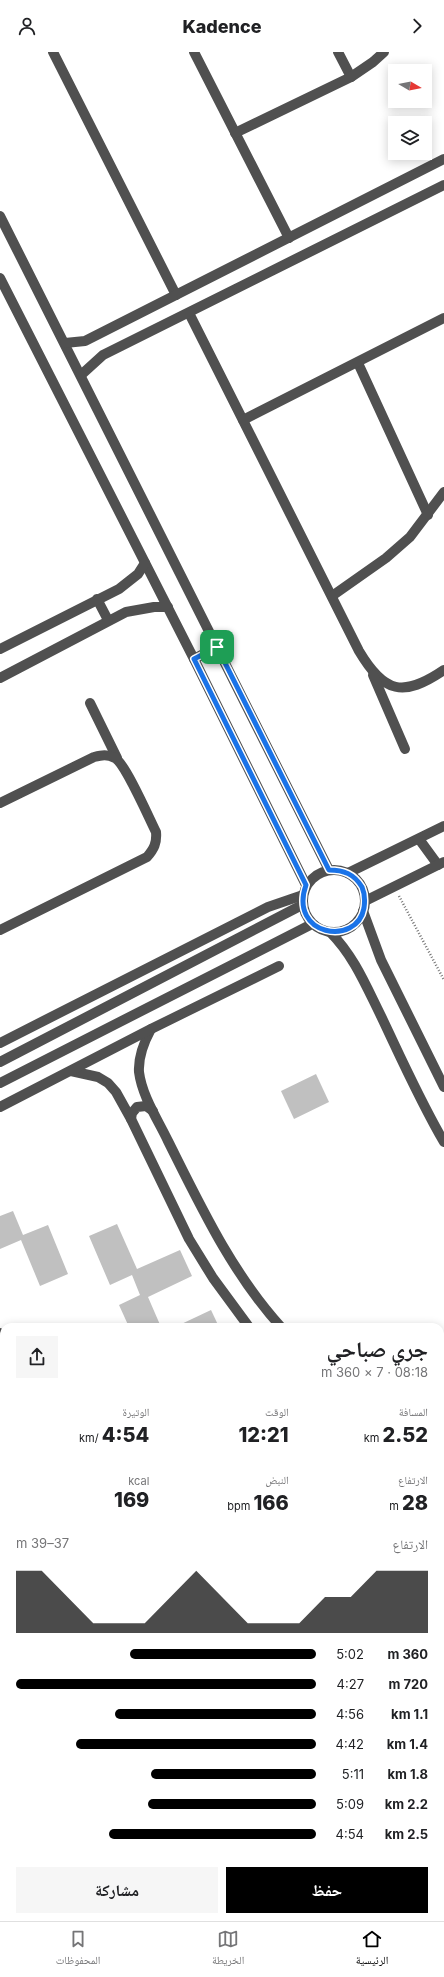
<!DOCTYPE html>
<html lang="ar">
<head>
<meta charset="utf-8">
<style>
	body { margin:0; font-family:Inter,"Noto Naskh Arabic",sans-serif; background:#f6f6f6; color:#202124; direction:rtl; height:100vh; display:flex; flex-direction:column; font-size:15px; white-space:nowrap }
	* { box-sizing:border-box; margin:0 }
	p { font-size:13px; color:#757577 }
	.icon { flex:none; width:22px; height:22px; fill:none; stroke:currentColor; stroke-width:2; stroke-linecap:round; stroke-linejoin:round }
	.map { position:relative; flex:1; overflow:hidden; direction:ltr }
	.side { position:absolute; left:0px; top:1271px; width:444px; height:598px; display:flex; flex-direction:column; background:#fff; border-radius:12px 12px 0 0; box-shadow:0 2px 10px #0003; direction:rtl }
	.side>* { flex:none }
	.needle { width:26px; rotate:100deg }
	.fabs { position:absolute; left:388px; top:12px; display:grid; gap:8px }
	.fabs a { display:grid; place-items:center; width:44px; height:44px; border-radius:0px; background:#fff; box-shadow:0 2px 10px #0003; font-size:20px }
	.pin { position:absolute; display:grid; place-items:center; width:34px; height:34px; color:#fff; margin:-17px; border-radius:8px; box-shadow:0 2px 6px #0006 }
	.round { display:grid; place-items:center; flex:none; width:42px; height:42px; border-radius:0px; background:#f6f6f6 }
	.head { display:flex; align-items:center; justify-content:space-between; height:68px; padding:0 16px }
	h1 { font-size:22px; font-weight:800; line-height:30px }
	.figures { display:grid; grid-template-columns:repeat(3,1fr); gap:6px; height:68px; padding:4px 16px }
	.figures div { display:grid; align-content:center }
	.figures b { font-size:20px; font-weight:800 }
	.figures small { font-size:11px; font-weight:400 }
	.figures p { font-size:11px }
	.chart { height:112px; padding:8px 16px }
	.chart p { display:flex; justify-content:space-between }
	.chart svg { width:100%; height:72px; margin-top:4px; fill:#000; opacity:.7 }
	.cta { display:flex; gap:8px; margin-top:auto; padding:8px 16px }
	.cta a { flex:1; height:46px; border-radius:0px; background:#000; color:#fff; font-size:16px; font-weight:800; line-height:46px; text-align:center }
	.cta a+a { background:#f6f6f6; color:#202124 }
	ul { padding:0 16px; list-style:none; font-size:13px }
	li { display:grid; grid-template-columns:64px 48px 1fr; align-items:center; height:30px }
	li i { height:10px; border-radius:5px; background:#000 }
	header { display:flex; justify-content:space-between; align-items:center; height:52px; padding:0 16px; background:#fff; font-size:18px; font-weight:800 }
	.tab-bar { display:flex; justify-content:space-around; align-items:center; height:56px; border-top:1px solid #e0e0e0; background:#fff; font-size:11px; color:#757577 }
	.tab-bar a { display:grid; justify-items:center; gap:2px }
	.tab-bar .selected { color:#000 }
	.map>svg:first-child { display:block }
	.building { fill:#c0c0c0 }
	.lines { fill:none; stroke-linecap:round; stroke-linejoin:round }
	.path { stroke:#727272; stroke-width:2.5; stroke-dasharray:1 2; stroke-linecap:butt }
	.minor { stroke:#505050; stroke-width:10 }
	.route-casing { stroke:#fff; stroke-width:8 }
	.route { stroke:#1a73e8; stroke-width:5 }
</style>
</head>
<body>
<header><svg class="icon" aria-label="forward" viewBox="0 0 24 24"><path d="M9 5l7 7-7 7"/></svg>Kadence<svg class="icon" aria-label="person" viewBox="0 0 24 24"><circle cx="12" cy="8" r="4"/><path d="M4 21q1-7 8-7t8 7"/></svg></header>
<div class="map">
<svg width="444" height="1869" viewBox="0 0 444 1869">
	<rect width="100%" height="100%" fill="#fff"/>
	<!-- building -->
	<g class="building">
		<polygon points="316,1022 329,1050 294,1067 281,1039"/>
		<polygon points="13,1159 23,1183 48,1173 68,1222 40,1234 21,1188 0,1197 0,1164"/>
		<polygon points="117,1172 137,1217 180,1198 192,1224 148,1245 161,1275 129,1275 119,1253 140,1243 132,1223 110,1233 89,1184"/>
		<polygon points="211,1258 219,1275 175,1275"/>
	</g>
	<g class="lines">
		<!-- path -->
		<polyline class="path" points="399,844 444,928"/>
		<!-- minor -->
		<g class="minor">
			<polyline points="53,0 176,243"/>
			<polyline points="194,0 289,186"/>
			<polyline points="338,0 351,25"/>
			<polyline points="235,81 351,25 373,10 384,0"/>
			<polyline points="0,164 329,818"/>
			<polyline points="0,226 194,607 306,833"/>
			<path d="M189,261L359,599C384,641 403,646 444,618"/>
			<polyline points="65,291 85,289 444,107"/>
			<polyline points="358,311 428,463"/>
			<polyline points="81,323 103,303 444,133"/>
			<polyline points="243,368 444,266"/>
			<polyline points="332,544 386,506 410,485 444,440"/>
			<polyline points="97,547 108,568"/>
			<polyline points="0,597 119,537 138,522 145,511"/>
			<polyline points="194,607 217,595"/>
			<polyline points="373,623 405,697"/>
			<polyline points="0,626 126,560 154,555 168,555"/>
			<polyline points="90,651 117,706"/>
			<path d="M0,751L94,705C102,703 107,702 115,706C125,711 149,766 156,780C157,791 154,797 147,805L0,878"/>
			<polyline points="419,787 438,813"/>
			<circle cx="334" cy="849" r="31"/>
			<polyline points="348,821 444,774"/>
			<polyline points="365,849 444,810"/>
			<polyline points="363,859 381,908 444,1035"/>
			<path d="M330,880C354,904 366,934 381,964C401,1006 420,1049 444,1090"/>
			<path d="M151,977C144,990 138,1004 139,1020C142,1044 158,1068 168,1089C201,1155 232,1221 281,1275"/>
			<polyline points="0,991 268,855 303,843"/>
			<polyline points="0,1010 302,853"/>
			<polyline points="71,1019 98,1025 108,1031 116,1040 131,1067 189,1187 213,1226 249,1275"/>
			<polyline points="0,1031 312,872"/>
			<polyline points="0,1055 151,977 279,914"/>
			<polyline points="131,1067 132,1061 137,1055 146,1054 153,1059"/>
			<polyline points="0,1281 4,1288"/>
			<polyline points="0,1312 4,1319"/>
			<polyline points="440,1424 444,1428"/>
			<polyline points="440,1454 444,1458"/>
			<polyline points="0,1567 4,1565"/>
			<polyline points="0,1589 4,1587"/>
			<polyline points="0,1766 4,1764"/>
			<polyline points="0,1785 4,1783"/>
			<polyline points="284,1869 289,1865"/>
			<polyline points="305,1869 309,1865"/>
		</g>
	</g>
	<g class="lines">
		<!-- route casing -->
		<g class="route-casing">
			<path id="route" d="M217,595L329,818C344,818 354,822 362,835C365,842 365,849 364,856C357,895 288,884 306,833L194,607Z"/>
		</g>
		<!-- route -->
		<use href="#route" class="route"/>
	</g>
</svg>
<div class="fabs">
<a><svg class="needle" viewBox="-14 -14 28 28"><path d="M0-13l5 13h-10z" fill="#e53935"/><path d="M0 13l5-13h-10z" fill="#757577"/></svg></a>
<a><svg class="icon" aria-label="layers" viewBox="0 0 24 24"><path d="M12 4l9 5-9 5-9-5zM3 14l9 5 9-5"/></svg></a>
</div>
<div class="pin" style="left:217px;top:595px;background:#1e9e55"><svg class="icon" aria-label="arrive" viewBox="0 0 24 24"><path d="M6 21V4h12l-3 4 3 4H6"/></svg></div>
<section class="side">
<div class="head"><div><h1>جري صباحي</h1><p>08:18 · 7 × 360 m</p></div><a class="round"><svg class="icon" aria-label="share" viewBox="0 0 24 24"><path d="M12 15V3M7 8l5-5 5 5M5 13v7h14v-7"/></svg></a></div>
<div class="figures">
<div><p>المسافة</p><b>2.52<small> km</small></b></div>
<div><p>الوقت</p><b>12:21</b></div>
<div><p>الوتيرة</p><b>4:54<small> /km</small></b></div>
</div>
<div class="figures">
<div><p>الارتفاع</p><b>28<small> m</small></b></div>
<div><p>النبض</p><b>166<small> bpm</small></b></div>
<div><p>kcal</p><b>169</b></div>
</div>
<div class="chart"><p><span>الارتفاع</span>37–39 m</p>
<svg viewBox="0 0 160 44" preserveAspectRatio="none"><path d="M0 44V6L10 6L20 22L30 38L40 38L50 38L60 22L70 6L80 22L90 38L100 38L110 38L120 22L130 22L140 6L150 6L160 6V44z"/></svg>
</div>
<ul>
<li><b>360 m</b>5:02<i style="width:62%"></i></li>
<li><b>720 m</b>4:27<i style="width:100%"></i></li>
<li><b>1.1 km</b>4:56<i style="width:67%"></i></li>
<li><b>1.4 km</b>4:42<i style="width:80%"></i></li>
<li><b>1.8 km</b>5:11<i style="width:55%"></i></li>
<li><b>2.2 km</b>5:09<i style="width:56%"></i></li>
<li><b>2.5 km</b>4:54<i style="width:69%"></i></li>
</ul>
<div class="cta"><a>حفظ</a><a>مشاركة</a></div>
</section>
</div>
<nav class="tab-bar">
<a class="selected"><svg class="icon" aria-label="home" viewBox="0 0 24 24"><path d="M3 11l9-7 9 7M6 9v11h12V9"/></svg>الرئيسية</a>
<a><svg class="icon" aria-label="map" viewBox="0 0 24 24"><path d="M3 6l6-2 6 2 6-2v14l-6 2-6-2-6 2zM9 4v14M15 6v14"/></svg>الخريطة</a>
<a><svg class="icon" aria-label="saved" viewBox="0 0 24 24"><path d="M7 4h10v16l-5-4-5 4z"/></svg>المحفوظات</a>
</nav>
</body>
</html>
